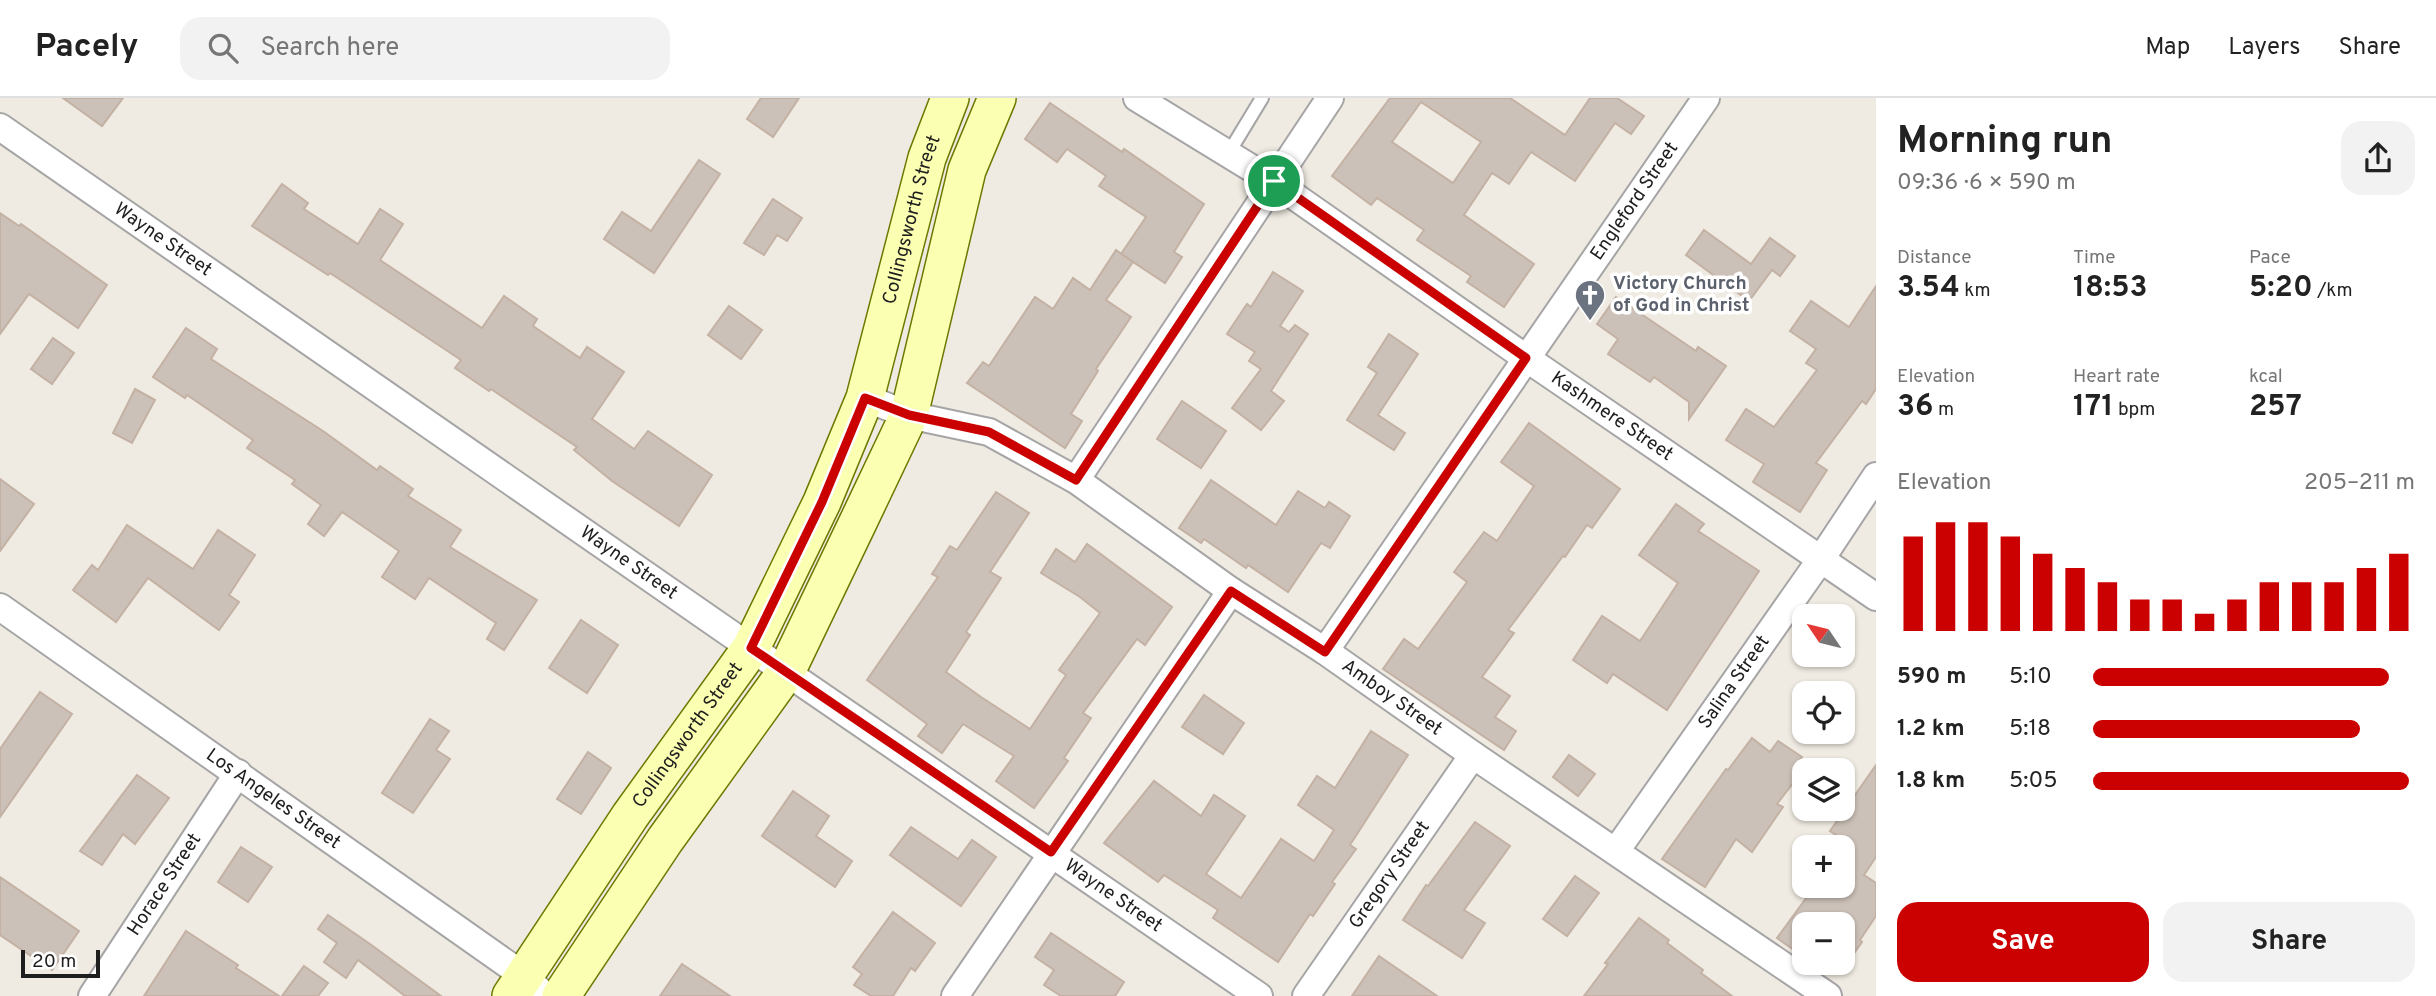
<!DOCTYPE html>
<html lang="en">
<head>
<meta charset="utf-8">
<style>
	body { margin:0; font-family:Overpass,sans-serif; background:#f2f2f2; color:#222; height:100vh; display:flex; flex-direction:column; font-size:26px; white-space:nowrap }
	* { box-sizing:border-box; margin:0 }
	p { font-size:23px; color:#767676 }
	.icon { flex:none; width:38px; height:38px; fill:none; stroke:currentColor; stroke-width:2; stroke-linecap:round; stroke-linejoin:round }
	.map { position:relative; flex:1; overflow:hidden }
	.panel { display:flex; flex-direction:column; background:#fff; width:560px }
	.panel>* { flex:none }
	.needle { width:46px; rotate:305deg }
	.tools { position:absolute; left:1792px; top:506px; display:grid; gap:14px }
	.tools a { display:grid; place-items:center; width:63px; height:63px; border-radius:14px; background:#fff; box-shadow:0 2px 5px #0004; font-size:35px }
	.scale { position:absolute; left:21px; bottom:18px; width:79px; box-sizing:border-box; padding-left:7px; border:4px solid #1e1e1e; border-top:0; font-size:19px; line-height:24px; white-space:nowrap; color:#1e1e1e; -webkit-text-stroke:5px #fff; paint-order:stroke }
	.pin { position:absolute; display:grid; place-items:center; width:60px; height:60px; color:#fff; margin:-30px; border:4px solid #fff; border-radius:50%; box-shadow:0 2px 7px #0007 }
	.round { display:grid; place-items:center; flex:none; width:74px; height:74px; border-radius:21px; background:#f2f2f2 }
	.summary { display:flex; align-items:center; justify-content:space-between; height:119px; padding:0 21px }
	h1 { font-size:38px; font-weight:700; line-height:52px }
	.stats { display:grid; grid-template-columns:repeat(3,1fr); gap:10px; height:119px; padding:7px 21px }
	.stats div { display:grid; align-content:center }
	.stats b { font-size:30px; font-weight:700 }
	.stats small { font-size:19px; font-weight:400 }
	.stats p { font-size:19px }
	.chart { height:196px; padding:14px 21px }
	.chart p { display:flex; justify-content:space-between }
	.chart svg { width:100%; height:126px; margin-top:7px; stroke:#cb0000; stroke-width:6 }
	.primary-button { display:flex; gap:14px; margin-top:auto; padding:14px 21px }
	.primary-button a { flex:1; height:80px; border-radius:21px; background:#cb0000; color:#fff; font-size:28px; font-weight:700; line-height:80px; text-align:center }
	.primary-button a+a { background:#f2f2f2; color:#222 }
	ul { padding:0 21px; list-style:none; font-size:23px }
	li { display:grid; grid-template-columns:112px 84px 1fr; align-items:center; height:52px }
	li i { height:18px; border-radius:9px; background:#cb0000 }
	header { display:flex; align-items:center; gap:42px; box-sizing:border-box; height:98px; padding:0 35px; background:#fff; border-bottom:2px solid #e0e0e0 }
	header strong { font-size:33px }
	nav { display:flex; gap:38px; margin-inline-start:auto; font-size:24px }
	.search { width:490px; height:63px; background:#f2f2f2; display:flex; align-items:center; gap:18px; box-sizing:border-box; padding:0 24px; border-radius:21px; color:#767676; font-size:26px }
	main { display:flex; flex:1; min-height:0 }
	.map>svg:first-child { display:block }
	.building { fill:#ccc1b8; stroke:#c3b1a4; stroke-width:2; fill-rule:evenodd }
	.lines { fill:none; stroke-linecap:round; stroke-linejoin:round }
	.service-casing { stroke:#a5a5a5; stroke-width:16 }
	.minor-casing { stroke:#a5a5a5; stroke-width:30 }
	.secondary-casing { stroke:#6c7900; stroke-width:40 }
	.service { stroke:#fff; stroke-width:12 }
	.minor { stroke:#fff; stroke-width:26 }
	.secondary { stroke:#fbffb1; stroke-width:37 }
	.route-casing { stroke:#fff; stroke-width:14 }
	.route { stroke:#cb0000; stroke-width:9 }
	.labels { text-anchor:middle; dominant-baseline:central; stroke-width:7; stroke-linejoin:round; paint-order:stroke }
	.street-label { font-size:19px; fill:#1e1e1e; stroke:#fff }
	.worship-label { font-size:19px; font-weight:bold; fill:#5b616d; stroke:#fff; text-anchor:start }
</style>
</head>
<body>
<header>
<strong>Pacely</strong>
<div class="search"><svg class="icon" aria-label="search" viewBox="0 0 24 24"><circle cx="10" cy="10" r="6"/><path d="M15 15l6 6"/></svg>Search here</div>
<nav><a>Map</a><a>Layers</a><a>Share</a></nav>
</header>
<main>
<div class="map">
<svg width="1876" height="898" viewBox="0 0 1876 898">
	<rect width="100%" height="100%" fill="#f0ebe2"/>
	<!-- building -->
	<g class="building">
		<polygon points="63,0 123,0 102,28"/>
		<polygon points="761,0 799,0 773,39 747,21"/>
		<path d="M1390,0H1510L1565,37L1590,0H1617L1644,18L1631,36L1615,25L1575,83L1531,54L1509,86L1492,75L1464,117L1534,166L1504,209L1467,184L1471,178L1417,142L1424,132L1377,100L1371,107L1332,78ZM1421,4L1481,44L1453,85L1392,44Z"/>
		<polygon points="1050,5 1122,54 1124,51 1204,106 1174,154 1182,159 1165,185 1121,156 1146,119 1099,88 1106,78 1067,51 1057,64 1025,41"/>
		<polygon points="699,62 720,76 654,175 604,141 622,114 651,133"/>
		<polygon points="282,86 308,105 304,111 358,146 380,111 403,126 380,162 482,230 504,198 537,221 533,228 580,260 587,249 624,274 592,321 634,351 648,333 712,377 679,428 612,383 574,352 577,349 491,291 489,293 455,270 461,262 330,175 328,177 252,128"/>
		<polygon points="773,101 802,120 787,143 777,137 764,157 744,145"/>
		<polygon points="0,115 19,128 21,126 107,187 78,230 29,196 0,236"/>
		<polygon points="1704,132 1751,166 1770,140 1795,158 1780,178 1772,172 1749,203 1686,157"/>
		<polygon points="1116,152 1133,164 1106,202 1131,219 1096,271 1098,273 1071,316 1082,323 1065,350 967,285 983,264 989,268 1035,199 1053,211 1073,180 1090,192"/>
		<polygon points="1273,174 1303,193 1280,228 1289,234 1295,227 1308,236 1271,293 1284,303 1261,332 1232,310 1261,271 1249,263 1255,254 1227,236 1247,206 1251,209"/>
		<polygon points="1876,188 1876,291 1866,306 1862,303 1816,365 1827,372 1800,414 1753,384 1764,366 1726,342 1746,311 1774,329 1817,272 1806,265 1816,251 1790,233 1811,203 1849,229"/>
		<polygon points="1616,199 1696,253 1698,249 1726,268 1689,321 1689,304 1654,279 1650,284 1608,256 1618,241 1597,226"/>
		<polygon points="729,208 762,232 741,261 708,237"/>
		<polygon points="186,230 217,251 211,261 323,333 377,372 380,368 413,391 408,398 461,432 450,449 537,502 504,552 487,541 496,525 429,480 415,501 382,479 399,453 342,414 324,438 308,426 321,407 292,386 295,382 247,350 253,342 187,297 185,300 153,279"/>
		<polygon points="1389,236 1418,256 1378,317 1405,335 1394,352 1347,322 1377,275 1368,269"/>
		<polygon points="53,240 74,255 52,286 31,271"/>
		<polygon points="135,291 155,302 132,345 113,335"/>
		<polygon points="1182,303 1226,333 1201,370 1157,341"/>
		<polygon points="1529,325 1620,391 1592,430 1587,427 1565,459 1563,458 1508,532 1514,535 1482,579 1510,598 1495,619 1516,633 1504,652 1383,571 1404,541 1418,551 1467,484 1454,474 1484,434 1497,443 1534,388 1501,364"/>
		<polygon points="0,381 34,406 0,453"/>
		<polygon points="1211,382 1276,427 1298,393 1325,410 1329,404 1350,418 1330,450 1321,445 1288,494 1248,467 1246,470 1204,441 1201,445 1179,430"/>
		<polygon points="996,394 1029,415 990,474 1001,480 966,534 970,537 946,574 981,599 1030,631 1066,577 1059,572 1100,515 1080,499 1041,475 1056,451 1075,464 1087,446 1172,509 1145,547 1137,541 1083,615 1091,620 1064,660 1068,663 1034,710 996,683 1014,658 963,626 942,655 918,638 927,626 867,582 938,479 932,476 950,448 957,452"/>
		<polygon points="1676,406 1704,426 1698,433 1759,473 1667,612 1613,576 1607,585 1573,562 1602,518 1640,543 1678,485 1639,457"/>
		<polygon points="127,427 193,471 218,432 255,457 229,497 239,504 219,532 148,480 116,524 73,492 92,467 98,472"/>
		<polygon points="581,522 618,547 587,595 549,570"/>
		<polygon points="40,594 72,616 0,719 0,651"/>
		<polygon points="1204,597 1244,625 1223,656 1182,629"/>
		<polygon points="430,621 449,633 436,652 450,661 413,715 382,695"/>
		<polygon points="1371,633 1408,657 1350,747 1356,751 1332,784 1335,786 1313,818 1310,816 1278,864 1213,820 1218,812 1164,777 1158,784 1104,745 1154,683 1201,718 1214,697 1245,718 1206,776 1241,800 1281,741 1314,763 1334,732 1298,707 1317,678 1335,690"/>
		<polygon points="1752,640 1770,654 1778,643 1802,659 1794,672 1800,676 1777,706 1783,709 1752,754 1736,741 1705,789 1662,761 1726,671 1728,672"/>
		<polygon points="588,654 611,670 581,716 557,701"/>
		<polygon points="1569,657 1595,676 1578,698 1553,679"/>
		<polygon points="1876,667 1876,759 1864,777 1876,785 1876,818 1860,842 1862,844 1847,865 1843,862 1843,826 1804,826 1804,859 1777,840 1815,788 1843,788 1843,742 1830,733"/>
		<polygon points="137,677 169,700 135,746 123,736 102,767 80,753"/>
		<polygon points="793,693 829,718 816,738 852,763 835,789 762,738"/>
		<polygon points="1475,724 1510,748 1464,812 1485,825 1462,860 1403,822 1426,787 1428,788"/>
		<polygon points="911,729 958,761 972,742 996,759 961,808 890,757"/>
		<polygon points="241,749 272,769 248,804 218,784"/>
		<polygon points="1575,778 1599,795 1567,838 1543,821"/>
		<polygon points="0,779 79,833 52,872 0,837"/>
		<polygon points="893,814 935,845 915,873 911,870 893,898 871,898 854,887 862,876 853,869"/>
		<polygon points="328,817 370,846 441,898 405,898 358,862 346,880 324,864 337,845 318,831"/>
		<polygon points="1639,820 1669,842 1667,845 1703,872 1701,875 1732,898 1584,898 1608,866 1605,865"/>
		<polygon points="186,833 238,867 236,870 279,898 144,898"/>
		<polygon points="1051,835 1124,884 1115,898 1061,898 1044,887 1054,872 1035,859"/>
		<polygon points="1379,858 1437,898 1352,898"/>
		<polygon points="682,866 730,898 660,898"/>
		<polygon points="304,868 328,885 318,898 282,898"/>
	</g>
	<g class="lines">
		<!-- service casing -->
		<g class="service-casing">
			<polyline id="service" points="1228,56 1262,0"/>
		</g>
		<!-- minor casing -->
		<g class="minor-casing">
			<g id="minor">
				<path id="s1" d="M1137,0L1274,84L1526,260L1876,499"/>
				<path id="s2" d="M0,29L751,550L1259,898"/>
				<path id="s3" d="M865,300L909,317L989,334L1076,382L1231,493L1325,553L1473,657L1828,898"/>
				<polyline points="1076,382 1330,0"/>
				<path id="s4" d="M0,509L524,878L545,898"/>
				<path id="s5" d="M1325,553L1706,0"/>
				<path id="s6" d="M1616,753L1821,461L1876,378"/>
				<path id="s7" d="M92,898L238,675"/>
				<polyline points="955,898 1231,493"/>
				<path id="s8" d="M1306,898L1473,657"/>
			</g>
		</g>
		<!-- secondary casing -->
		<g class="secondary-casing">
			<g id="secondary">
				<path id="s9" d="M511,898L630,718L751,550L822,404L865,300L927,60L950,0"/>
				<polyline points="561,898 665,742 786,574 860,420 909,317 967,72 997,0"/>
			</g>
		</g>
		<!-- service -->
		<use href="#service" class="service"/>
		<!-- minor -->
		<use href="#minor" class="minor"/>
		<!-- secondary -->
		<use href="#secondary" class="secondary"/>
	</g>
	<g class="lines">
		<!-- route casing -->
		<g class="route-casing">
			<polygon id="route" points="1274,83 1526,260 1325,554 1231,493 1051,754 751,550 822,404 865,300 909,317 989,334 1076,382"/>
		</g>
		<!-- route -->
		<use href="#route" class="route"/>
	</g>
	<!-- icons -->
	<defs>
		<g id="church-pin" transform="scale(1.575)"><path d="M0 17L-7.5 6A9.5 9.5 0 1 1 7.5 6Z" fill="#6b7280" stroke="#fff"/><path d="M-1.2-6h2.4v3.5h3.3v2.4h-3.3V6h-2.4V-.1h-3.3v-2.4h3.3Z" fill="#fff"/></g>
	</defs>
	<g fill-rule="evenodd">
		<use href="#church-pin" x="1590" y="197"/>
	</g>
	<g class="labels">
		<!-- street labels -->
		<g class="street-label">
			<text stroke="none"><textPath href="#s5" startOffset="546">Engleford Street</textPath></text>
			<text stroke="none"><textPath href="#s9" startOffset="882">Collingsworth Street</textPath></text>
			<text stroke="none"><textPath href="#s2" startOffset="198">Wayne Street</textPath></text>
			<text stroke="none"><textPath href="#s1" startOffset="572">Kashmere Street</textPath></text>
			<text stroke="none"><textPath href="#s2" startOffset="765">Wayne Street</textPath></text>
			<text stroke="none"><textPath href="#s6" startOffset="206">Salina Street</textPath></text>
			<text stroke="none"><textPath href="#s3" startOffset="612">Amboy Street</textPath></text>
			<text stroke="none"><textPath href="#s9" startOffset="315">Collingsworth Street</textPath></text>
			<text stroke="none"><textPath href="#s4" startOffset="334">Los Angeles Street</textPath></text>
			<text stroke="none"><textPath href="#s8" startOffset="147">Gregory Street</textPath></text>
			<text stroke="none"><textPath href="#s7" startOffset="133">Horace Street</textPath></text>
			<text stroke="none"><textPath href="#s2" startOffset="1353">Wayne Street</textPath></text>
		</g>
		<!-- worship labels -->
		<g class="worship-label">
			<text x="1613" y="186">Victory Church<tspan x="1613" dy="22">of God in Christ</tspan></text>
		</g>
	</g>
</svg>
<div class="tools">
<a><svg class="needle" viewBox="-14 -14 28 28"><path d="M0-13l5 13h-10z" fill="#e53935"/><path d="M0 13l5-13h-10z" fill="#767676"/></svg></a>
<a><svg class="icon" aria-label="locate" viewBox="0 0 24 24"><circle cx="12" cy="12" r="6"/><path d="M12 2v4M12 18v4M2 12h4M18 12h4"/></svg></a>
<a><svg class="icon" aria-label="layers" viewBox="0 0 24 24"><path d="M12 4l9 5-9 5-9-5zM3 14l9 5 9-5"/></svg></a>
<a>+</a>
<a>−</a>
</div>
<div class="scale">20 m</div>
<div class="pin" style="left:1274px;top:83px;background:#1e9e55"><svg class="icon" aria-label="arrive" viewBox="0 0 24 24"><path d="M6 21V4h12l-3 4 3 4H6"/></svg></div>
</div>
<section class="panel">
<div class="summary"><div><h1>Morning run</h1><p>09:36 · 6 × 590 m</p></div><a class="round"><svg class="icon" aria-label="share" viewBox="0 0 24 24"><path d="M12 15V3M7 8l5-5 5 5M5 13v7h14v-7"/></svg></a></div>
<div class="stats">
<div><p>Distance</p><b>3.54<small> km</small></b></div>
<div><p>Time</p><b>18:53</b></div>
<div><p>Pace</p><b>5:20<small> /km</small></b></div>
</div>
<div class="stats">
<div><p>Elevation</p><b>36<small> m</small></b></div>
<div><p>Heart rate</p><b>171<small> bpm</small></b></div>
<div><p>kcal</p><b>257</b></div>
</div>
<div class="chart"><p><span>Elevation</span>205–211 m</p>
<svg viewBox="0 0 160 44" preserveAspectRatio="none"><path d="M5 44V11M15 44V6M25 44V6M35 44V11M45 44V17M55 44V22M65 44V27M75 44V33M85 44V33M95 44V38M105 44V33M115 44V27M125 44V27M135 44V27M145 44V22M155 44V17"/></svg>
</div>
<ul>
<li><b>590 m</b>5:10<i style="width:92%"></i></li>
<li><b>1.2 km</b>5:18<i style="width:83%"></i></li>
<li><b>1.8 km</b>5:05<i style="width:98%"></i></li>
</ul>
<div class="primary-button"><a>Save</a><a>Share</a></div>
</section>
</main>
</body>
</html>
